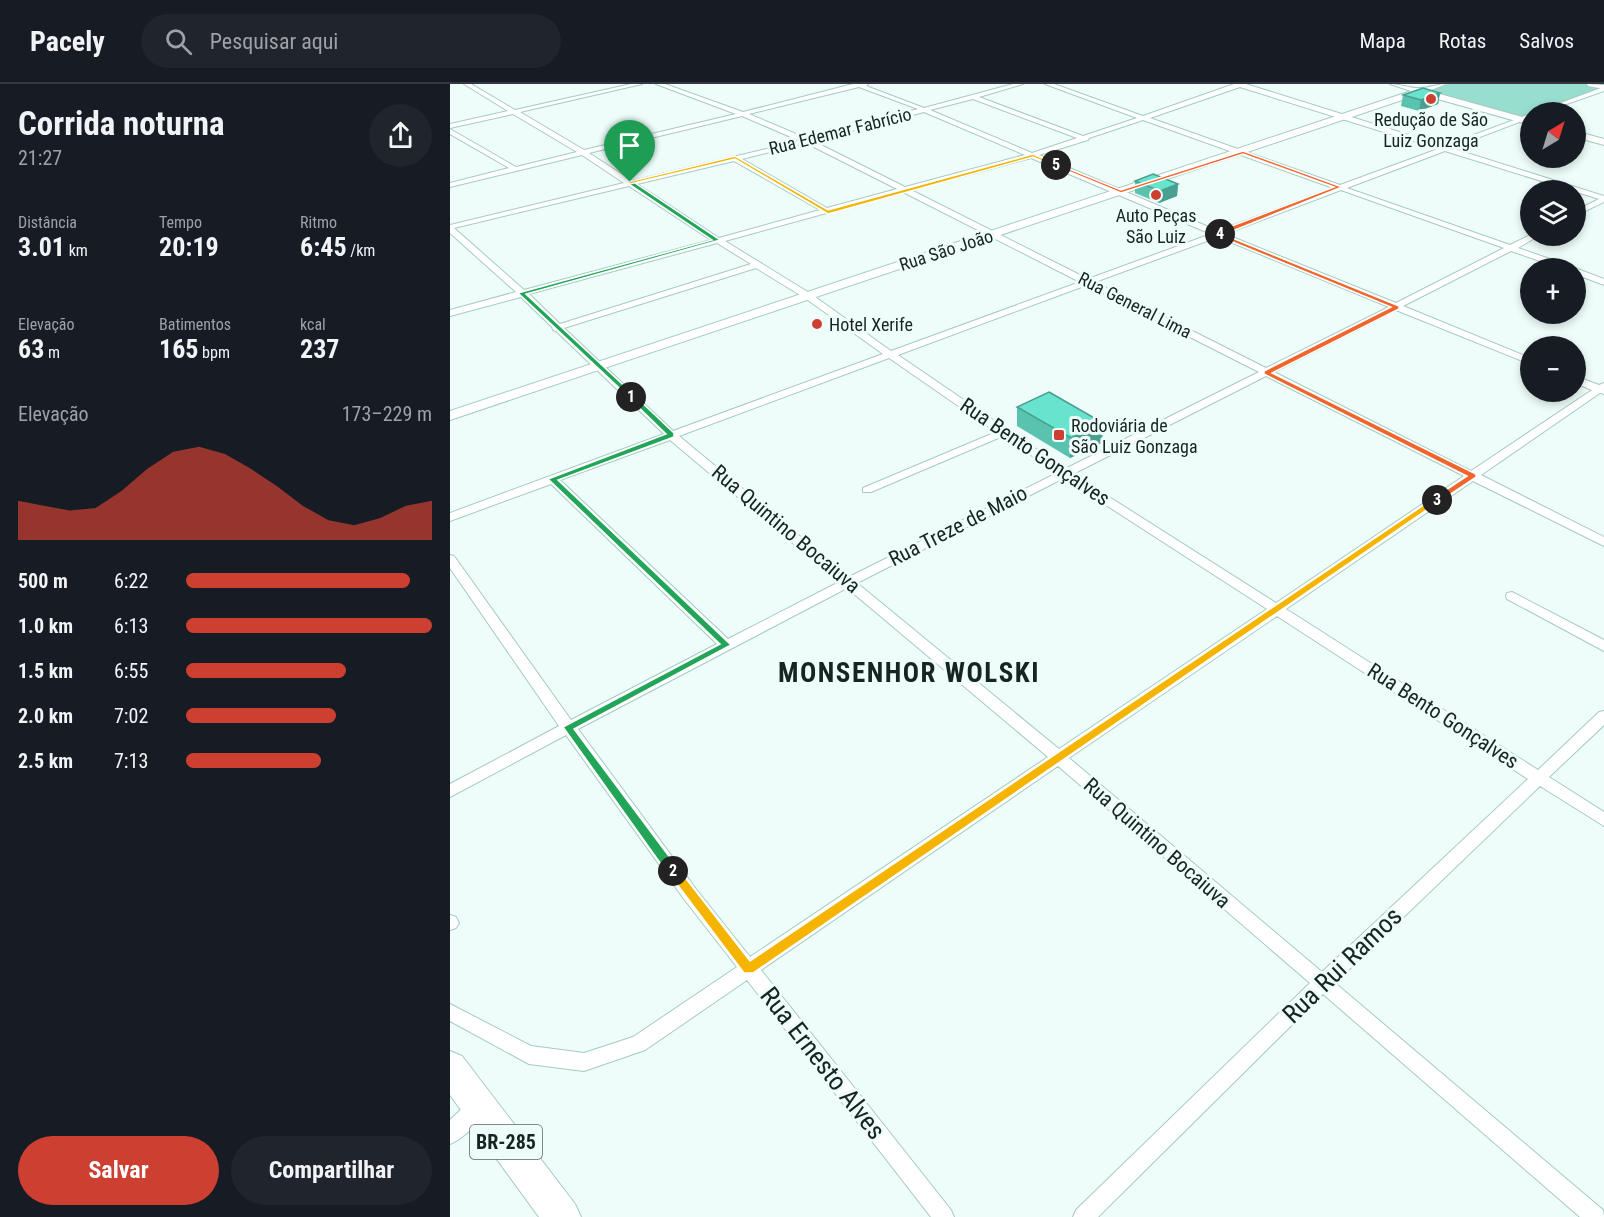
<!DOCTYPE html>
<html lang="pt">
<head>
<meta charset="utf-8">
<style>
	body { margin:0; font-family:"Roboto Condensed",sans-serif; background:#20242c; color:#f1f3f6; height:100vh; display:flex; flex-direction:column; font-size:22px; white-space:nowrap }
	* { box-sizing:border-box; margin:0 }
	p { font-size:20px; color:#9ea1a6 }
	.icon { flex:none; width:33px; height:33px; fill:none; stroke:currentColor; stroke-width:2; stroke-linecap:round; stroke-linejoin:round }
	.map { position:relative; flex:1; overflow:hidden }
	.panel { display:flex; flex-direction:column; background:#171b24; width:450px }
	.panel>* { flex:none }
	.needle { width:39px; rotate:38deg }
	.buttons { position:absolute; left:1070px; top:18px; display:grid; gap:12px }
	.buttons a { display:grid; place-items:center; width:66px; height:66px; border-radius:50%; background:#171b24; box-shadow:0 3px 9px #0003; font-size:30px }
	.pin { position:absolute; display:grid; place-items:center; width:51px; height:51px; color:#fff; margin:-62px -26px; border-radius:50% 50% 50% 0; rotate:-45deg; box-shadow:0 0 6px #0007 }
	.pin .icon { rotate:45deg }
	.km { position:absolute; width:30px; height:30px; margin:-15px; border-radius:50%; background:#222; color:#fff; font-size:16px; line-height:30px; text-align:center }
	.round { display:grid; place-items:center; flex:none; width:63px; height:63px; border-radius:32px; background:#20242c }
	.head { display:flex; align-items:center; justify-content:space-between; height:102px; padding:0 18px }
	h1 { font-size:33px; font-weight:700; line-height:45px }
	.stats { display:grid; grid-template-columns:repeat(3,1fr); gap:9px; height:102px; padding:6px 18px }
	.stats div { display:grid; align-content:center }
	.stats b { font-size:26px; font-weight:700 }
	.stats small { font-size:16px; font-weight:400 }
	.stats p { font-size:16px }
	.chart { height:168px; padding:12px 18px }
	.chart p { display:flex; justify-content:space-between }
	.chart svg { width:100%; height:108px; margin-top:6px; fill:#cd4031; opacity:.7 }
	.button { display:flex; gap:12px; margin-top:auto; padding:12px 18px }
	.button a { flex:1; height:69px; border-radius:36px; background:#cd4031; color:#fff; font-size:24px; font-weight:700; line-height:69px; text-align:center }
	.button a+a { background:#20242c; color:#f1f3f6 }
	ul { padding:0 18px; list-style:none; font-size:20px }
	li { display:grid; grid-template-columns:96px 72px 1fr; align-items:center; height:45px }
	li i { height:15px; border-radius:8px; background:#cd4031 }
	header { display:flex; align-items:center; gap:36px; box-sizing:border-box; height:84px; padding:0 30px; background:#171b24; border-bottom:2px solid #363941 }
	header strong { font-size:28px }
	nav { display:flex; gap:33px; margin-inline-start:auto; font-size:21px }
	.search { width:420px; height:54px; background:#20242c; display:flex; align-items:center; gap:15px; box-sizing:border-box; padding:0 21px; border-radius:33px; color:#9ea1a6; font-size:22px }
	main { display:flex; flex:1; min-height:0 }
	.map>svg:first-child { display:block }
	.green { fill:#97decf }
	.lines { fill:none; stroke-linecap:round; stroke-linejoin:round }
	.street-casing { stroke:#a4cbc2; stroke-width:2 }
	.secondary-casing { stroke:#a4cbc2; stroke-width:2 }
	.highway-casing { stroke:#a4cbc2; stroke-width:2 }
	.street { fill:#fff; fill-rule:evenodd }
	.secondary { fill:#fff; fill-rule:evenodd }
	.highway { fill:#fff; fill-rule:evenodd }
	.wall { fill:#59c3b0 }
	.shaded-wall { fill:#499f90 }
	.building { fill:#68e3cd; stroke:#499f90; stroke-width:1.5 }
	.split-1 { fill:#22a559; stroke:#fff; stroke-width:1.5 }
	.split-2 { fill:#22a559; stroke:#fff; stroke-width:1.5 }
	.split-3 { fill:#f5b400; stroke:#fff; stroke-width:1.5 }
	.split-4 { fill:#f0652b; stroke:#fff; stroke-width:1.5 }
	.split-5 { fill:#f0652b; stroke:#fff; stroke-width:1.5 }
	.split-6 { fill:#f5b400; stroke:#fff; stroke-width:1.5 }
	.poi-dot { fill:#cd4031; stroke:#eefdf9; stroke-width:2 }
	.labels { text-anchor:middle; dominant-baseline:central; stroke-width:6; stroke-linejoin:round; paint-order:stroke }
	.far-poi-label { font-size:18px; fill:#162522; stroke:#eefdf9 }
	.far-street-label { font-size:18px; fill:#162522; stroke:#eefdf9 }
	.shield { fill:#eefdf9; stroke:#576662; stroke-width:1.5 }
	.shield-label { font-size:20px; font-weight:bold; fill:#162522 }
	.street-label { font-size:21px; fill:#162522; stroke:#eefdf9 }
	.near-street-label { font-size:26px; fill:#162522; stroke:#eefdf9 }
	.district-label { font-size:27px; font-weight:bold; letter-spacing:1.5px; fill:#162522; stroke:#eefdf9 }
</style>
</head>
<body>
<header>
<strong>Pacely</strong>
<div class="search"><svg class="icon" aria-label="search" viewBox="0 0 24 24"><circle cx="10" cy="10" r="6"/><path d="M15 15l6 6"/></svg>Pesquisar aqui</div>
<nav><a>Mapa</a><a>Rotas</a><a>Salvos</a></nav>
</header>
<main>
<section class="panel">
<div class="head"><div><h1>Corrida noturna</h1><p>21:27</p></div><a class="round"><svg class="icon" aria-label="share" viewBox="0 0 24 24"><path d="M12 15V3M7 8l5-5 5 5M5 13v7h14v-7"/></svg></a></div>
<div class="stats">
<div><p>Distância</p><b>3.01<small> km</small></b></div>
<div><p>Tempo</p><b>20:19</b></div>
<div><p>Ritmo</p><b>6:45<small> /km</small></b></div>
</div>
<div class="stats">
<div><p>Elevação</p><b>63<small> m</small></b></div>
<div><p>Batimentos</p><b>165<small> bpm</small></b></div>
<div><p>kcal</p><b>237</b></div>
</div>
<div class="chart"><p><span>Elevação</span>173–229 m</p>
<svg viewBox="0 0 160 44" preserveAspectRatio="none"><path d="M0 44V28L10 30L20 32L30 31L40 24L50 15L60 8L70 6L80 9L90 15L100 22L110 30L120 36L130 38L140 35L150 30L160 28V44z"/></svg>
</div>
<ul>
<li><b>500 m</b>6:22<i style="width:91%"></i></li>
<li><b>1.0 km</b>6:13<i style="width:100%"></i></li>
<li><b>1.5 km</b>6:55<i style="width:65%"></i></li>
<li><b>2.0 km</b>7:02<i style="width:61%"></i></li>
<li><b>2.5 km</b>7:13<i style="width:55%"></i></li>
</ul>
<div class="button"><a>Salvar</a><a>Compartilhar</a></div>
</section>
<div class="map">
<svg width="1154" height="1133" viewBox="0 0 1154 1133">
	<rect width="100%" height="100%" fill="#eefdf9"/>
	<!-- green -->
	<polygon class="green" points="998,0 1139,0 1152,3 1069,34 977,8"/>
	<g class="lines">
		<!-- street casing -->
		<g class="street-casing">
			<g id="street">
				<path d="M14,0H21L65,26L181,0H192L70,28L134,66L286,30L206,0H215L293,28L403,0H418L416,2L474,24L563,0H573L529,13L633,52L687,34L595,0H604L693,32L784,0H796L994,62L1080,30V34L1001,64L1154,112V118L1125,132V127L1149,115L995,67L897,104L1060,161L1080,151L1088,152L1068,164L1120,182L1121,184H1110L1061,167L953,222L1080,274V280L946,226L824,288L1021,387L1142,306L1125,299V292L1149,301L1154,299V310L1150,309L1031,391L1154,453V462L1023,397L836,525L1088,686L1149,628L1154,627V641L1099,693L1154,728V742L1090,702L885,899L1153,1126L1154,1133H1130L873,910L648,1133H623L626,1126L860,899L608,682L311,886L501,1126L504,1133H481L297,896L195,966L134,987L79,980L0,937V920L81,962L134,969L183,953L287,883L234,815L116,651L0,713V700L109,642L0,484V471L4,472L121,636L267,560L101,400L0,437V429L214,350L106,247L103,246L102,243L71,213L0,232V226L66,208L0,149V141L174,99L132,71L0,103V99L59,84L0,50V45L66,83L127,68L63,30L0,44V40L58,27ZM409,3L468,25L358,55L299,30ZM790,3L988,65L890,101L700,34ZM523,15L627,54L582,69L480,26ZM474,28L575,71L455,103L363,57ZM292,32L350,57L182,97L139,69ZM693,36L883,104L768,147L589,71L638,56L639,54ZM356,59L447,105L377,124L292,75ZM581,74L761,150L638,195L461,106ZM284,77L370,126L269,154L187,100ZM179,102L261,156L74,206L4,144ZM891,106L1054,164L946,219L775,150ZM453,108L630,198L441,267L361,210L275,157ZM768,153L939,223L816,284L645,198ZM267,159L301,180L110,240L79,210ZM306,184L355,214L433,270L223,347L114,244ZM637,201L809,288L615,385L448,271ZM439,274L546,348L413,404V408H421L553,352L607,389L399,493L229,352ZM816,292L1014,392L826,519L623,390ZM220,356L389,498L278,555L110,396ZM614,394L817,525L609,665L407,499ZM397,504L598,673L300,873L246,805L128,645ZM827,532L1078,695L872,888L619,674Z"/>
				<polygon points="1154,3 1154,7 1094,28 1086,28"/>
				<polygon points="1125,184 1154,195 1154,201 1125,190"/>
				<polygon points="1062,508 1154,556 1154,567 1057,515 1056,512 1057,509"/>
				<polygon points="0,831 6,833 9,839 6,844 0,846"/>
				<path d="M29,1012L36,1015L39,1022C33,1036 14,1054 0,1060V1036L22,1015Z"/>
			</g>
		</g>
		<!-- secondary casing -->
		<g class="secondary-casing">
			<g id="secondary">
				<path d="M940,0C950,0 961,5 971,4C979,4 987,0 996,0L979,7L1080,35V41L970,10L0,336V327L961,7Z"/>
				<polygon points="1137,0 1154,1 1154,5 1138,2"/>
				<polygon points="1125,47 1154,55 1154,61 1125,53"/>
			</g>
		</g>
		<!-- highway casing -->
		<g class="highway-casing">
			<polygon id="highway" points="0,967 12,972 125,1120 131,1133 89,1133 0,1011"/>
		</g>
		<!-- street -->
		<use href="#street" class="street"/>
		<!-- secondary -->
		<use href="#secondary" class="secondary"/>
		<!-- highway -->
		<use href="#highway" class="highway"/>
	</g>
	<!-- wall -->
	<g class="wall">
		<polygon points="990,9 988,20 969,27 951,22 953,11"/>
		<polygon points="685,97 728,100 727,112 709,119 685,109"/>
		<polygon points="567,323 653,339 652,359 620,374 567,342"/>
	</g>
	<!-- shaded-wall -->
	<g class="shaded-wall">
		<polygon points="990,9 988,20 969,27 971,16"/>
		<polygon points="728,100 727,112 709,119 710,107"/>
		<polygon points="653,339 652,359 620,374 621,354"/>
	</g>
	<!-- building -->
	<g class="building">
		<polygon points="973,4 990,9 971,16 953,11"/>
		<polygon points="703,90 728,100 710,107 685,97"/>
		<polygon points="599,308 653,339 621,354 567,323"/>
	</g>
	<!-- split-1 -->
	<polygon class="split-1" points="179,97 182,97 270,156 76,210 184,311 181,315 68,209 262,156 179,100"/>
	<!-- split-2 -->
	<polygon class="split-2" points="179,311 184,311 224,349 224,353 108,396 281,561 124,645 227,783 227,790 218,790 113,643 270,560 98,395 216,350 179,314"/>
	<!-- split-3 -->
	<polygon class="split-3" points="984,414 991,416 303,889 294,889 217,787 223,782 227,783 300,877"/>
	<!-- split-4 -->
	<polygon class="split-4" points="770,149 949,222 949,225 822,289 1026,390 1026,393 990,417 984,417 984,414 1017,392 814,290 814,287 941,223 768,152"/>
	<!-- split-5 -->
	<polygon class="split-5" points="793,67 892,103 770,152 766,148 884,103 793,70 671,109 603,81 607,80 671,106"/>
	<!-- split-6 -->
	<polygon class="split-6" points="583,70 608,81 604,82 583,73 378,130 285,75 180,100 178,98 285,72 378,126"/>
	<!-- markers -->
	<g class="poi-dot">
		<circle cx="981" cy="15" r="6"/>
		<circle cx="706" cy="111" r="6"/>
		<circle cx="367" cy="240" r="6"/>
		<rect x="603" y="345" width="12" height="12" rx="3"/>
	</g>
	<g class="labels">
		<!-- far-poi labels -->
		<g class="far-poi-label">
			<text x="981" y="35">Redução de São<tspan x="981" dy="21">Luiz Gonzaga</tspan></text>
			<text x="706" y="131">Auto Peças<tspan x="706" dy="21">São Luiz</tspan></text>
			<text x="379" y="240" text-anchor="start">Hotel Xerife</text>
			<text x="621" y="341" text-anchor="start">Rodoviária de<tspan x="621" dy="21">São Luiz Gonzaga</tspan></text>
		</g>
		<!-- far-street labels -->
		<g class="far-street-label">
			<text transform="translate(390 47) rotate(-14)">Rua Edemar Fabrício</text>
			<text transform="translate(496 166) rotate(-18)">Rua São João</text>
			<text transform="translate(685 221) rotate(27)">Rua General Lima</text>
		</g>
		<!-- shield labels -->
		<rect class="shield" x="20" y="1041" width="72" height="34" rx="4.5"/>
		<g class="shield-label">
			<text x="56" y="1058">BR-285</text>
		</g>
		<!-- street labels -->
		<g class="street-label">
			<text transform="translate(585 368) rotate(34)">Rua Bento Gonçalves</text>
			<text transform="translate(508 442) rotate(-27)">Rua Treze de Maio</text>
			<text transform="translate(336 445) rotate(40)">Rua Quintino Bocaiuva</text>
			<text transform="translate(993 632) rotate(33)">Rua Bento Gonçalves</text>
			<text transform="translate(707 759) rotate(41)">Rua Quintino Bocaiuva</text>
		</g>
		<!-- near-street labels -->
		<g class="near-street-label">
			<text transform="translate(892 881) rotate(-44)">Rua Rui Ramos</text>
			<text transform="translate(373 979) rotate(52)">Rua Ernesto Alves</text>
		</g>
		<!-- district labels -->
		<g class="district-label">
			<text x="459" y="589">MONSENHOR WOLSKI</text>
		</g>
	</g>
</svg>
<div class="buttons">
<a><svg class="needle" viewBox="-14 -14 28 28"><path d="M0-13l5 13h-10z" fill="#e53935"/><path d="M0 13l5-13h-10z" fill="#9ea1a6"/></svg></a>
<a><svg class="icon" aria-label="layers" viewBox="0 0 24 24"><path d="M12 4l9 5-9 5-9-5zM3 14l9 5 9-5"/></svg></a>
<a>+</a>
<a>−</a>
</div>
<div class="pin" style="left:180px;top:98px;background:#1e9e55"><svg class="icon" aria-label="arrive" viewBox="0 0 24 24"><path d="M6 21V4h12l-3 4 3 4H6"/></svg></div>
<b class="km" style="left:181px;top:313px">1</b>
<b class="km" style="left:223px;top:787px">2</b>
<b class="km" style="left:987px;top:416px">3</b>
<b class="km" style="left:770px;top:150px">4</b>
<b class="km" style="left:606px;top:81px">5</b>
</div>
</main>
</body>
</html>
